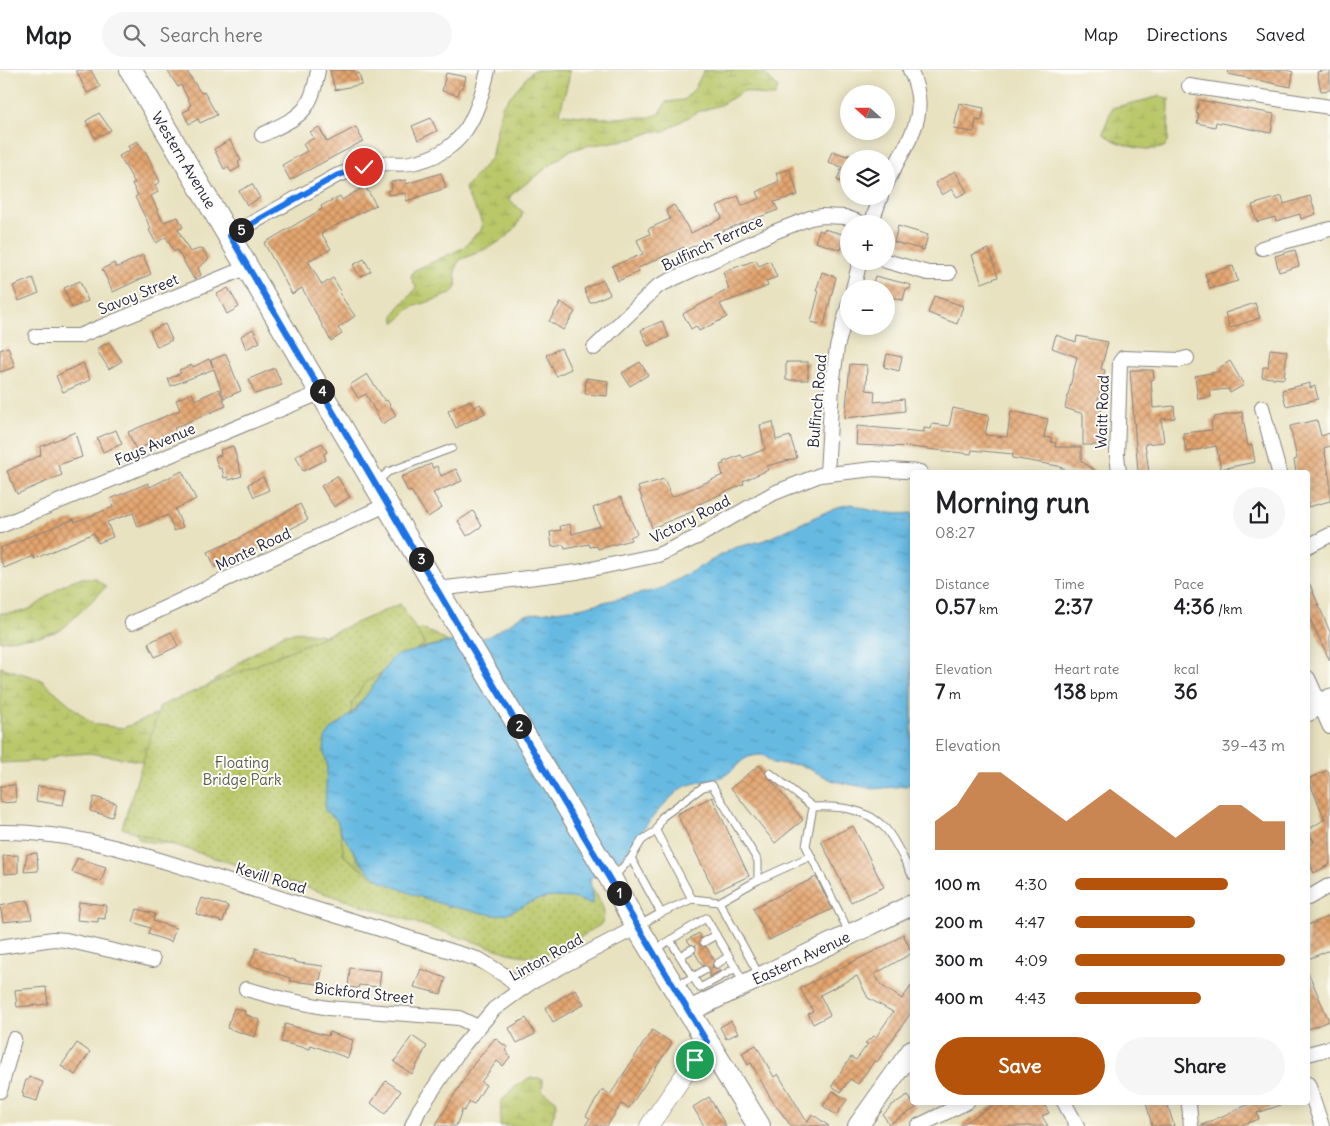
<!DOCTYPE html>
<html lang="en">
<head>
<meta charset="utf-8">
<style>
	body { margin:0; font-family:Delius,sans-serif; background:#f6f6f6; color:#202124; height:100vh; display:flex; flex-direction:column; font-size:19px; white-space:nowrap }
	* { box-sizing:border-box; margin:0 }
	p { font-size:16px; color:#757577 }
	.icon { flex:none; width:28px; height:28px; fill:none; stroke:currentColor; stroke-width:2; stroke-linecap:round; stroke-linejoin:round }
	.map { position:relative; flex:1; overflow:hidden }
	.panel { position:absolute; left:910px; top:400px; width:400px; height:635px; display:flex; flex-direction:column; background:#fff; border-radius:5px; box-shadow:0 2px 12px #0003 }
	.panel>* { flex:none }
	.needle { width:32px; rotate:291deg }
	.buttons { position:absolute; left:840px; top:15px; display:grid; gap:10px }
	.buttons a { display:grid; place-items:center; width:55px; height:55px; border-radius:50%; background:#fff; box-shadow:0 2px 12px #0003; font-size:25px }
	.pin { position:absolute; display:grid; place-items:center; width:42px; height:42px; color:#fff; margin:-21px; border:2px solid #fff; border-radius:50%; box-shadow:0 1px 5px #0007 }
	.km { position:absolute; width:25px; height:25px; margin:-12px; border-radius:50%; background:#222; color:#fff; font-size:14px; line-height:25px; text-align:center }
	.round { display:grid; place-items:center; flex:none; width:52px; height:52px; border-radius:26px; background:#f6f6f6 }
	.headline { display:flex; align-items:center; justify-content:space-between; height:85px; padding:0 25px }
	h1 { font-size:28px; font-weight:700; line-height:38px }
	.figures { display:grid; grid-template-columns:repeat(3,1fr); gap:8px; height:85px; padding:5px 25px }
	.figures div { display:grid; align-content:center }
	.figures b { font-size:21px; font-weight:700 }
	.figures small { font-size:14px; font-weight:400 }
	.figures p { font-size:14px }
	.chart { height:140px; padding:10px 25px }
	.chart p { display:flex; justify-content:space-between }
	.chart svg { width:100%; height:90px; margin-top:5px; fill:#b45309; opacity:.7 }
	.action { display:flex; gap:10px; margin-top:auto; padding:10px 25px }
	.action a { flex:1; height:58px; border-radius:30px; background:#b45309; color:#fff; font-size:20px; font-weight:700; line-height:58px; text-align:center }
	.action a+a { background:#f6f6f6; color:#202124 }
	ul { padding:0 25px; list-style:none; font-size:16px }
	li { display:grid; grid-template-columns:80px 60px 1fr; align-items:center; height:38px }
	li i { height:12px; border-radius:6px; background:#b45309 }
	header { display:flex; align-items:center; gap:30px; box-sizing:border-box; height:70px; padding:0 25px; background:#fff; border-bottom:1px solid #e0e0e0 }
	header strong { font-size:24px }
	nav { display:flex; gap:28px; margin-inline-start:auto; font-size:18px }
	.search { width:350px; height:45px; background:#f6f6f6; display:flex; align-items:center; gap:12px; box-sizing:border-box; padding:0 18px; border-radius:28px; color:#757577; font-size:19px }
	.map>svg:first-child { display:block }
	.wetland { fill:url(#wetland-marsh); stroke:#6e7552 }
	.park { fill:url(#park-dots); stroke:#6e7552 }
	.water { fill:url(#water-ripples); stroke:#446e8e }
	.building { fill:url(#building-cross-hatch) }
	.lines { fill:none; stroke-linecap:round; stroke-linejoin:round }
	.service-casing { stroke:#85827e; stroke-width:9 }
	.minor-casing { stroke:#85827e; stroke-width:16 }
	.tertiary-casing { stroke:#85827e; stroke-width:19 }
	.secondary-casing { stroke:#85827e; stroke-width:22 }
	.primary-casing { stroke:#85827e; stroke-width:24 }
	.service { stroke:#fff; stroke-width:7 }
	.minor { stroke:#fff; stroke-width:14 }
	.tertiary { stroke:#fff; stroke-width:18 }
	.secondary { stroke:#fff; stroke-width:20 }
	.primary { stroke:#fff; stroke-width:22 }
	.route-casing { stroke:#fff; stroke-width:10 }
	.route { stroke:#1a73e8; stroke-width:6 }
	.labels { text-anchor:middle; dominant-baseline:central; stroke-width:4; stroke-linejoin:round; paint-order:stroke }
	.street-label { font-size:15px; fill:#22223b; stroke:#fdfcf7 }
	.park-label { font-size:15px; fill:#575c4b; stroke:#fdfcf7 }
</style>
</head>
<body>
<header>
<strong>Map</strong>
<div class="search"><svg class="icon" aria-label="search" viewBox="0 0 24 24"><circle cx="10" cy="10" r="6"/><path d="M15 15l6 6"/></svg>Search here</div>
<nav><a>Map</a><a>Directions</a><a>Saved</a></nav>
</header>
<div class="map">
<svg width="1330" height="1056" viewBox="0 0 1330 1056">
	<defs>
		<pattern id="wetland-marsh" width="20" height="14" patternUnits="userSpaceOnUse" patternTransform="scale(1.25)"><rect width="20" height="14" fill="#bac86a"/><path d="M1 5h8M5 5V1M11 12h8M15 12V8" fill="none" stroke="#a0ac5d"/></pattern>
		<pattern id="park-dots" width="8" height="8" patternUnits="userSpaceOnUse" patternTransform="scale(1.25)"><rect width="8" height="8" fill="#bac86a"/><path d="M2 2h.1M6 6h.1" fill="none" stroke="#a0ac5d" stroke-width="1.8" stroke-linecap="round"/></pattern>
		<pattern id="water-ripples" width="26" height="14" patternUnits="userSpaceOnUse" patternTransform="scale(1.25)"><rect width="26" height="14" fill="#66bae2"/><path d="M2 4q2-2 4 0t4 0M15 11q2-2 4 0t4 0" fill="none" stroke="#5497b8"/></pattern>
		<pattern id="building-cross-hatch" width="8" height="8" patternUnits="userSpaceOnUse" patternTransform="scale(1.25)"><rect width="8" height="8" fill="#e4a56e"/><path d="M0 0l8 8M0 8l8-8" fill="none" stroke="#b8865c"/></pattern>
	</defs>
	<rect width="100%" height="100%" fill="#fdfcf7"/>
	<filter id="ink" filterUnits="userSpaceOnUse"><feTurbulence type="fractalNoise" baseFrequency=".02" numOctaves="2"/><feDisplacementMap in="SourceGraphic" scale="10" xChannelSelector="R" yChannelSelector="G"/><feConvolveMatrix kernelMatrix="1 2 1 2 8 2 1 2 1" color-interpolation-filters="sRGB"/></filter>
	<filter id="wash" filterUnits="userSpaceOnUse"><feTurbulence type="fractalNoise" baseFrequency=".0096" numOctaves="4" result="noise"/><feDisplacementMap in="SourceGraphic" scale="20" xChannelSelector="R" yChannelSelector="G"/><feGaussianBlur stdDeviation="1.12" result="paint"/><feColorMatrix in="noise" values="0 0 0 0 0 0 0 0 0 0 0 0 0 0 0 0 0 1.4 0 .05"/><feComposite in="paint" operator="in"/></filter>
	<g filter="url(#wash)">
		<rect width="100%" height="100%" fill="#e8e2c0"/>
		<!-- wetland -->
		<g class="wetland">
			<path d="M533,0H569V8L560,42L562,44L602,48L650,47L660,44L666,32L684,30L695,18L704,0H757L764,3L778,18L775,26H766L744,21L720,35L697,42L663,62L654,61L632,69L586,76L569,81L511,125L509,129L523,142C515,171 484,179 460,190C450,202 460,210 455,219C449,228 416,234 409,239C403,244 402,250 394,252C392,236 410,231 416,217L411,207L413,201L463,178L482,158C483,145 468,132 465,118L491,88L502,36Z"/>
			<path d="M1161,26L1169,29L1168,71L1164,77C1148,83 1114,75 1103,62L1112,38Z"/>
			<path d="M81,508H95L106,517L61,560L41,566L0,571V543C43,547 46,516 81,508Z"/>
			<polygon points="422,559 437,565 448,572 398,583 383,599 365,628 348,647 337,752 360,793 381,811 577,852 184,776 143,771 138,768 136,762 150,696 140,691 89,683 62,685 43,691 0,693 0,597 40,609 90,652 98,655 123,658 177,636 193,627 244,589 284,564 303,562 342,568"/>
			<polygon points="529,1008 540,1008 543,1011 542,1021 556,1030 557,1034 550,1056 500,1056 501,1032 511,1020"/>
		</g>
		<!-- park -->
		<path class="park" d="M400,534L425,574L365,613L352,633L338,747L344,786L376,809L394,813L583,804C591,818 613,841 600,855C568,874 548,893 509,883L122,758L160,636Z"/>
		<!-- water -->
		<path class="water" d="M852,434C869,442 894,445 912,443V713L906,716L873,719L834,711L801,695L772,693L764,685C739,685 742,695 725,705C711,714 693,709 678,721C663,734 649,751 637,767C628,779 630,783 616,793H610L590,809L593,834L572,828L550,827L533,831L506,844L493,845L448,836L412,824L381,811L365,798L342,764L336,749L325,741L327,694L324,682L325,668L332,659L355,641L394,586L448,572L488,567L523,545L579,538L660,519L734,478L765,470L837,437Z"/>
		<g id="blocks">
			<!-- building -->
			<g class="building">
				<polygon points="76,0 91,0 100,17 87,23"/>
				<polygon points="167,0 186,0 201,23 204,22 217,45 200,53 198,49 189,54 183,42 190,39 189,36 191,35 181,15 178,17"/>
				<polygon points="330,0 354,0 355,4 359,3 362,14 335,20"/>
				<polygon points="1229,0 1287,0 1293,2 1291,17 1228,4"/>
				<polygon points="1330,0 1330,20 1321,21 1317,2"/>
				<polygon points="446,3 466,7 463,18 460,18 458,25 442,21"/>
				<polygon points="1199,30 1274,44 1271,63 1216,52 1215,57 1197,53 1199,44 1196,43"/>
				<polygon points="959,33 984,38 982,51 976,50 974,62 954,59"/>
				<polygon points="99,43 111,60 95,68 86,51"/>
				<polygon points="431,48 437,61 418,70 412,56"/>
				<polygon points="319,57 327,72 356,57 363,71 290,110 282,95 307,81 303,74 314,68 310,62"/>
				<polygon points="230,70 241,90 238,92 240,97 231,102 228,97 224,99 214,79"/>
				<polygon points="137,71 147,84 160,112 155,115 158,122 151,126 163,152 178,147 183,157 178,160 190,182 202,178 209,189 198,198 201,205 194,209 177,180 174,182 166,167 156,173 149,160 151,159 135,127 138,125 132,114 135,113 119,86 130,80 128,76"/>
				<polygon points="832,81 847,86 849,83 849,115 837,110 842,97 828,92"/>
				<polygon points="790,99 798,125 774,132 778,140 722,161 723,163 685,180 684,177 638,198 639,202 618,211 612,196 643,184 637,170 650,164 648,159 670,149 666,140 674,135 691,163 722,148 717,136 738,126 742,136 760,128 757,122 779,111 776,103"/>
				<polygon points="955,101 967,122 957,127 952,119 942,125 935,113"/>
				<polygon points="441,103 446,118 406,131 406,123 388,125 387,121 392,119 391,112 406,110 406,114"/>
				<polygon points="252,114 260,128 247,135 239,121"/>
				<polygon points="365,116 376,135 321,163 331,179 308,191 322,215 333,208 341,221 339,223 355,246 338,258 342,264 331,271 302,218 292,224 264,173 322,139 321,136 340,126 342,130"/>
				<polygon points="1282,126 1284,134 1310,126 1316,144 1301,149 1300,144 1276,151 1275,147 1257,152 1252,135"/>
				<polygon points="898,156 928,165 924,180 894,172"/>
				<polygon points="824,159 846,165 841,180 815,172 819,160 823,162"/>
				<polygon points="989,179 998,207 982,213 972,185"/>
				<polygon points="1295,180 1299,196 1279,202 1275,186"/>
				<polygon points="143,185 151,204 113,222 102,199 114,193 116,198"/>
				<polygon points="364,189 371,201 360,207 353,195"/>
				<polygon points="756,190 759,196 770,191 777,207 766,211 768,216 720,234 727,247 699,261 696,256 691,259 683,244 729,219 723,202"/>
				<polygon points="1233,196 1238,211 1210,219 1205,204"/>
				<polygon points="822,202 836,207 824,255 811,252 819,221 816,221"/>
				<polygon points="875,206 911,215 910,219 906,219 903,230 886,226 886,219 871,219"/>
				<polygon points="33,208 39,223 19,231 13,216"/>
				<polygon points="603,210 610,224 590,233 584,219"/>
				<polygon points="80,211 88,231 72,238 64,218"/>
				<polygon points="228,218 239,237 227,244 217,224"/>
				<polygon points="934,226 963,236 957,254 928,243"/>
				<polygon points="561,232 575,242 563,260 549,251"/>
				<polygon points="1255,233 1260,248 1230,258 1225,243"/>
				<polygon points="662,251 669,267 648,276 641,260"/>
				<polygon points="165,254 172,270 157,277 150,261"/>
				<polygon points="253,259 260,272 246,279 241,266"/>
				<polygon points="1056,265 1076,272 1077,266 1108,272 1101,299 1105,300 1098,330 1104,332 1096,357 1100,357 1100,375 1083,375 1083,344 1065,338 1077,287 1052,278"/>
				<polygon points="109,272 122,291 109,299 98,282 98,278"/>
				<polygon points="8,277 15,297 0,302 0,280"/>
				<polygon points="561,278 571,299 556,306 546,285"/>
				<polygon points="1270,279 1287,281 1284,309 1262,307 1263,297 1268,297"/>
				<polygon points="226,284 241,321 224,328 214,299 171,316 168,309 181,303 179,300 192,295 193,297 209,289 213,297 211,290"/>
				<polygon points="887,284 902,287 899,301 884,297"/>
				<polygon points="1230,291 1244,315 1230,323 1228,319 1210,321 1211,327 1198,329 1195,306 1221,301 1219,298"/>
				<polygon points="640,292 648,305 630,316 622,303"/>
				<rect x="786" y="292" width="22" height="18"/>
				<polygon points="83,293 90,310 63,322 56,306"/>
				<polygon points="850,294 867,295 866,320 875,321 874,332 904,329 905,341 845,348"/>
				<polygon points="275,298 282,315 255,324 249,309"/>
				<polygon points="1130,300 1153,300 1154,309 1151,310 1153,338 1174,336 1175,348 1161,349 1164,372 1145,374 1149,402 1138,402"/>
				<polygon points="367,304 385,331 387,330 396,346 382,354 366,324 358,328 350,315"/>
				<polygon points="586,308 608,311 607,326 585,324"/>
				<polygon points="1310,313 1310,318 1315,316 1318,329 1286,336 1282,320"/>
				<polygon points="219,319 226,336 174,358 176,362 136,380 128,362 180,340 176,330 192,323 195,330"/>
				<polygon points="470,330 474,338 480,334 485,343 456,358 448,341"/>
				<polygon points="953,338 989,346 985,365 1007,367 1011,341 1048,349 1044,367 1052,368 1051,372 1056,373 1055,377 1081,377 1081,391 1097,402 1070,402 1058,396 1012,388 1013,384 972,380 971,384 911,377 856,375 857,356 924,362 924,358 931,359 932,354 949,356"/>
				<polygon points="1242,342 1248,376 1252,375 1255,392 1221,399 1216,376 1186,382 1183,363 1212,360 1211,350 1214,350 1214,347"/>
				<polygon points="1317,350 1321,366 1330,363 1330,376 1324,378 1330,410 1330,431 1308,437 1308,402 1296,402 1294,390 1297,389 1290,356"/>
				<polygon points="773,352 776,370 790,366 797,388 767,396 768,400 743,411 744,414 699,434 701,438 652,458 638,417 664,409 672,427 723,405 720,395 724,394 723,392 741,385 743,388 765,379 760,355"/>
				<polygon points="116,360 122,374 103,382 97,368"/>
				<polygon points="75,362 82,387 58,395 62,405 17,424 7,401 41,385 40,377"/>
				<polygon points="322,373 327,382 324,384 326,390 303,401 296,386"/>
				<polygon points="233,376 242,406 229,410 228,407 224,408 222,398 219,399 215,387 221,385 220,380"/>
				<polygon points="431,394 433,398 437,396 441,406 456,399 462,411 433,423 442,438 428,447 411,421 408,422 401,407"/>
				<polygon points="182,401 196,429 175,439 183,457 174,461 168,445 138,457 133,443 107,452 113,467 98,473 94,463 34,489 33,486 4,498 0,489 0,478 74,449 75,452 113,437 110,429 148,413 150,417"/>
				<polygon points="337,406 350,427 334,437 321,416"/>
				<polygon points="263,407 269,420 254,427 248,414"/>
				<polygon points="621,427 637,464 630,467 631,470 598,479 597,476 590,477 589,474 565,479 564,475 552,477 550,462 561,460 560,456 570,454 572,464 600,456 593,438"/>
				<polygon points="300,434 308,450 272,468 273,470 252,481 215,497 208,482 238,469"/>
				<polygon points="473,441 482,456 467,466 458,451"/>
				<polygon points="1308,510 1330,562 1330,591 1308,545"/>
				<polygon points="171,562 178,576 155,587 148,573"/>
				<polygon points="759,695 803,750 775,773 731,718"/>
				<polygon points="1327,700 1330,707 1330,794 1314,803 1308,790 1308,776 1314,772 1308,760 1325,749 1308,709"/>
				<polygon points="15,715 16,732 0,733 0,716"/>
				<polygon points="38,716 66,720 63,735 36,731"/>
				<polygon points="94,727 116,733 112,747 90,741"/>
				<polygon points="712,727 749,806 715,822 677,744"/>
				<polygon points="853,756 884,817 851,832 821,771"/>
				<polygon points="37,783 38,801 24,802 27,784"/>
				<polygon points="18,785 18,803 4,804 3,786"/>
				<polygon points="77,788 106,797 101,812 72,802"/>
				<polygon points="816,807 832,839 769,870 753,838"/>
				<polygon points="202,828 228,836 223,852 196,844"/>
				<polygon points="28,830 32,849 3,852 0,836"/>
				<polygon points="79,832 106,835 105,849 98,848 98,852 77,850"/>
				<polygon points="137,839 155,844 153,851 176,858 171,872 148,864 150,858 133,852"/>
				<polygon points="1330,846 1330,880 1308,889 1308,855"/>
				<polygon points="699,863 701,867 700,875 706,877 714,890 712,897 721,900 709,907 709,897 702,895 695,883 696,876 690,874 687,870"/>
				<polygon points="903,864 912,883 875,904 881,915 902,929 912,915 912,941 877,992 875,990 858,1014 850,1009 841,1022 832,1016 843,999 851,987 856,990 868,974 865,973 874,966 876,967 893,942 868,928 857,906 820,925 830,945 813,954 808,944 813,941 800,918 891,873"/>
				<polygon points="256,878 299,893 323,896 319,914 290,911 290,908 250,895"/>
				<polygon points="350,898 381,901 379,917 359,915 358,918 348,917"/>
				<polygon points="421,899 446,908 441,924 414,917"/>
				<polygon points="1308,902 1329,951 1308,959"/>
				<polygon points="46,917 48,934 17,937 15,920"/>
				<polygon points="575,919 584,934 553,952 545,938"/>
				<polygon points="234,938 245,941 244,944 260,950 255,967 227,958"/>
				<polygon points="526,948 535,964 517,973 509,958"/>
				<polygon points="731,951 738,963 726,969 720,957"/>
				<polygon points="285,954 328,966 329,962 353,970 348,988 311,975 310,979 281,972"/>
				<polygon points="652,960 672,973 629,1038 621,1034 607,1056 585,1056 590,1048 586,1046 603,1019 610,1025"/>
				<polygon points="412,966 427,976 412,1004 394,992"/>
				<polygon points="495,968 508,978 505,980 510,987 503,996 497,991 481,1012 486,1015 474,1034 470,1032 464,1041 462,1040 456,1056 435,1056 473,995"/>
				<polygon points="77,973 90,982 75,1005 61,996"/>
				<polygon points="756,975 774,1007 778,1004 807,1052 812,1044 829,1056 791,1056 771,1029 751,993 748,995 742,983"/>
				<polygon points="29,1007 43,1012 37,1031 23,1027 24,1023 22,1023 26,1010 28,1010"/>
				<polygon points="386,1011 401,1021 385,1044 371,1033"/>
				<polygon points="833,1021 847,1030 836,1045 823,1036"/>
				<polygon points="908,1025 916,1038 889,1054 883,1045 892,1035"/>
				<polygon points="709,1027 726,1056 704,1056 693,1037"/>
				<polygon points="999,1032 1043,1032 1049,1043 1042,1046 1048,1056 959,1056"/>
				<polygon points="1146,1032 1167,1032 1174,1056 1152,1056"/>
				<polygon points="1254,1032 1284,1034 1257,1043 1259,1049 1239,1056 1200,1056"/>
			</g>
		</g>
	</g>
	<g filter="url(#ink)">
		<use href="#blocks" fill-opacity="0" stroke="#85827e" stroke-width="1"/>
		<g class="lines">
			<!-- service casing -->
			<g class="service-casing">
				<g id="service">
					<polyline points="378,411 388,402 452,378"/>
					<polyline points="770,703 813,737"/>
					<polyline points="656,761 692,829"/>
					<polyline points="631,788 642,770 656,761 662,747 703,717 712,715 758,791 758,810 719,832 759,905"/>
					<polyline points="613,808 631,788 661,843 640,855"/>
					<polyline points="758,810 811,786"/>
					<polyline points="661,843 692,829 719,832"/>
					<path d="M850,864L806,776L813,737C839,736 866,738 885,758C895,769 905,792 912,805"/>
					<polyline points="670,870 693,907 705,900"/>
					<polyline points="704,872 716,865"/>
					<polyline points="654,880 706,848 745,914"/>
					<polyline points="680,886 692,879"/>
					<polyline points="717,894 729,886"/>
					<polyline points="677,916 693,907 700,918 736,898"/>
				</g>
			</g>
			<!-- minor casing -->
			<g class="minor-casing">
				<g id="minor">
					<polyline points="1189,16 1330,37"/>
					<path d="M262,65C299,46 311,45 318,0"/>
					<path d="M886,115C905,71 933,49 910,0"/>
					<polyline points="871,154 881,126"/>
					<path d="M229,166L336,106C349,101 363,96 376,94C388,92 400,95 411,93C464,83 477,47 488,0"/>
					<polyline points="1262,178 1330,159"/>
					<polyline points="886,191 928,203 949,203"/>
					<polyline points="853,219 860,191"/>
					<polyline points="36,266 79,266 248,197"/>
					<polyline points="594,278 658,216 774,162 810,148 822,146 845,147 865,154"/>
					<polyline points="1262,337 1279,402"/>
					<polyline points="1119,402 1117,385 1120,292 1123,288 1180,290 1187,288"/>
					<polyline points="827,403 832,317 837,277 849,233"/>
					<polyline points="0,456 322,322"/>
					<polyline points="1308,476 1330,465"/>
					<polyline points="438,519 577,502 658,485 697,467 774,423 820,405 874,399 920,402"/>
					<polyline points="132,553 388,434"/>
					<polyline points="1308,608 1330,657"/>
					<path d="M0,762C81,761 160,790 236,814C317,840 398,865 480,890L509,908L519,920"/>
					<polyline points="1308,828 1330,815"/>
					<polyline points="0,877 53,869 66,870 153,890"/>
					<polyline points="246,919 283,929 328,938 459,948 478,957"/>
					<polyline points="1308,984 1330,978"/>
					<polyline points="1308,1014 1322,1056"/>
					<polyline points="0,1021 14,969"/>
					<polyline points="1064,1032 1077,1056"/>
					<polyline points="1189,1035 1191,1056"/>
					<polyline points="412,1056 419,1040 461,978 494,939 530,913 637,857"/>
					<polyline points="918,1056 967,1032"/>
				</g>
			</g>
			<!-- tertiary casing -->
			<g class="tertiary-casing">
				<polyline id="tertiary" points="649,1056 707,972"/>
			</g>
			<!-- secondary casing -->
			<g class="secondary-casing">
				<g id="secondary">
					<polyline points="1308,641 1330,629"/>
					<polyline points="689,941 912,835"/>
					<polyline points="858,1056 912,980"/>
				</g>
			</g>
			<!-- primary casing -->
			<g class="primary-casing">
				<polyline id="primary" points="131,0 455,550 611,809 637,857 759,1056"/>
			</g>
			<!-- service -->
			<use href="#service" class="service"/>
			<!-- minor -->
			<use href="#minor" class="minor"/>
			<!-- tertiary -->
			<use href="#tertiary" class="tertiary"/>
			<!-- secondary -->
			<use href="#secondary" class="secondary"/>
			<!-- primary -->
			<use href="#primary" class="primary"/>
		</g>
	</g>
	<g class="lines" filter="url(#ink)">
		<!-- route casing -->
		<g class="route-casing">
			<polyline id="route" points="364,97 336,106 230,166 455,550 707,972 695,990"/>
		</g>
		<!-- route -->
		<use href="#route" class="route"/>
	</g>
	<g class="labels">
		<!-- street labels -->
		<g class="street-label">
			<text transform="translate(184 90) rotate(59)">Western Avenue</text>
			<text transform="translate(712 173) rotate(-25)">Bulfinch Terrace</text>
			<text transform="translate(138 224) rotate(-22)">Savoy Street</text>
			<text transform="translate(817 331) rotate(-85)">Bulfinch Road</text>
			<text transform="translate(1102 342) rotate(-88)">Waitt Road</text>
			<text transform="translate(155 374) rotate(-23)">Fays Avenue</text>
			<text transform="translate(690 449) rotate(-27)">Victory Road</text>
			<text transform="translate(253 479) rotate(-25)">Monte Road</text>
			<text transform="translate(271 808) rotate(17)">Kevill Road</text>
			<text transform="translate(546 887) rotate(-29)">Linton Road</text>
			<text transform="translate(801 888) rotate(-25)">Eastern Avenue</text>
			<text transform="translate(364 923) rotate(6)">Bickford Street</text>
		</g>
		<!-- park labels -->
		<g class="park-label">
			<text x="242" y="692">Floating<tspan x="242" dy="17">Bridge Park</tspan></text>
		</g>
	</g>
</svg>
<div class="buttons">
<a><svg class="needle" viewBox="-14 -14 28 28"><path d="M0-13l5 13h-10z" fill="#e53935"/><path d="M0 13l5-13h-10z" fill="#757577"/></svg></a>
<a><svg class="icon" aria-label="layers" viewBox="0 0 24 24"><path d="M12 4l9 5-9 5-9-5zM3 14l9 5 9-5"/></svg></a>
<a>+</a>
<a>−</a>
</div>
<div class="pin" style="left:695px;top:990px;background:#1e9e55"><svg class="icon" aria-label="arrive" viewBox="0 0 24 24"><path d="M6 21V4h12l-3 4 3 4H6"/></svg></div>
<div class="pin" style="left:364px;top:97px;background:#d93025"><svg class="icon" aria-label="check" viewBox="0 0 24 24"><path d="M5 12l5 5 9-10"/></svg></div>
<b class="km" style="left:619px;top:823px">1</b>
<b class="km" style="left:519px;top:656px">2</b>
<b class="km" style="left:421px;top:489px">3</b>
<b class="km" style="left:322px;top:321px">4</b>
<b class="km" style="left:241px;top:160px">5</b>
<section class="panel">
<div class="headline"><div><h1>Morning run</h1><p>08:27</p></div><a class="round"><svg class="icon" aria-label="share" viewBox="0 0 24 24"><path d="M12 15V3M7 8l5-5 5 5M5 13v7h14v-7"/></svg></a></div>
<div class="figures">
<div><p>Distance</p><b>0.57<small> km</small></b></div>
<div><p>Time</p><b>2:37</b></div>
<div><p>Pace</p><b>4:36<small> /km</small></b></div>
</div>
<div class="figures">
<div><p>Elevation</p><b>7<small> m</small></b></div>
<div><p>Heart rate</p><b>138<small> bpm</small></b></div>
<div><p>kcal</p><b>36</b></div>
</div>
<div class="chart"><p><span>Elevation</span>39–43 m</p>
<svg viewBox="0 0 160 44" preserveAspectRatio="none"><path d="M0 44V30L10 22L20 6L30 6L40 14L50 22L60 30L70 22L80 14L90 22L100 30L110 38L120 30L130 22L140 22L150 30L160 30V44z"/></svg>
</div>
<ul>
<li><b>100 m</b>4:30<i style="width:73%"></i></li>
<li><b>200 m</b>4:47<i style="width:57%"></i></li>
<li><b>300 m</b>4:09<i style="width:100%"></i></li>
<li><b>400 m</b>4:43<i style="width:60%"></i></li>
</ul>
<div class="action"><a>Save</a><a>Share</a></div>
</section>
</div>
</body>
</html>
